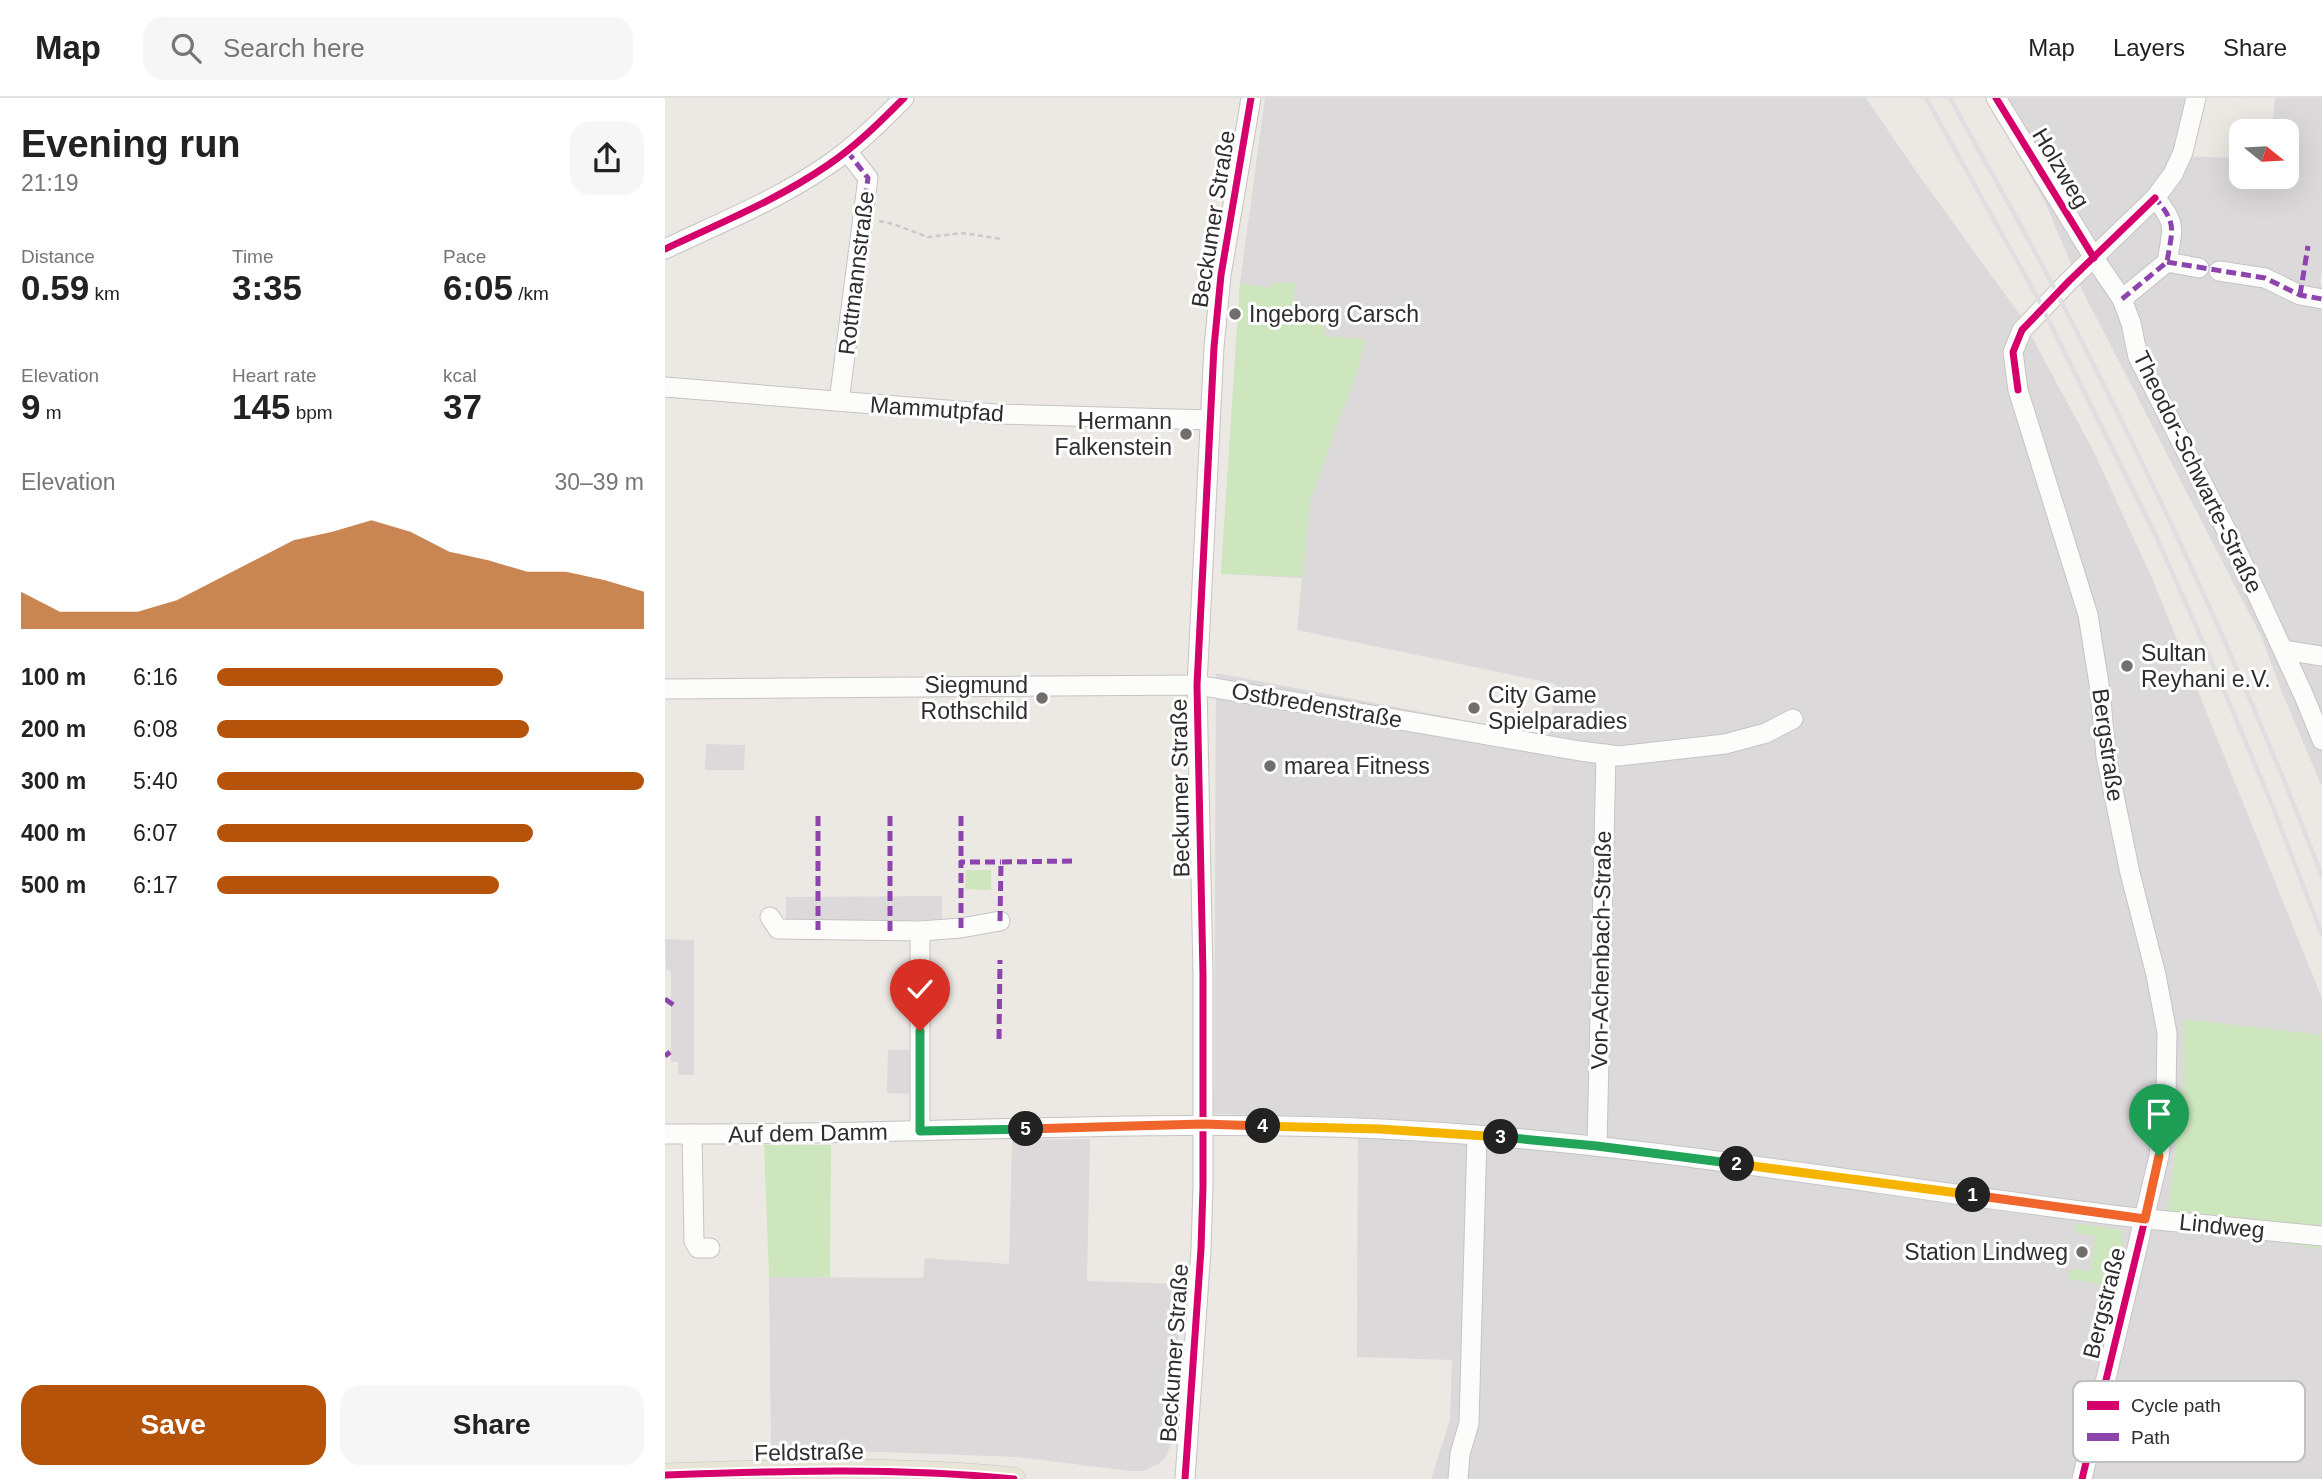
<!DOCTYPE html>
<html lang="en">
<head>
<meta charset="utf-8">
<style>
	body { margin:0; font-family:Helvetica,sans-serif; background:#f6f6f6; color:#222; height:100vh; display:flex; flex-direction:column; font-size:26px; white-space:nowrap }
	* { box-sizing:border-box; margin:0 }
	p { font-size:23px; color:#767676 }
	.icon { flex:none; width:38px; height:38px; fill:none; stroke:currentColor; stroke-width:2; stroke-linecap:round; stroke-linejoin:round }
	.map { position:relative; flex:1; overflow:hidden }
	.drawer { display:flex; flex-direction:column; background:#fff; width:665px }
	.drawer>* { flex:none }
	.needle { width:46px; rotate:108deg }
	.controls { position:absolute; left:1564px; top:21px; display:grid; gap:14px }
	.controls a { display:grid; place-items:center; width:70px; height:70px; border-radius:14px; background:#fff; box-shadow:0 7px 28px #0002; font-size:35px }
	.pin { position:absolute; display:grid; place-items:center; width:60px; height:60px; color:#fff; margin:-72px -30px; border-radius:50% 50% 50% 0; rotate:-45deg; box-shadow:0 0 7px #0007 }
	.pin .icon { rotate:45deg }
	.km { position:absolute; width:35px; height:35px; margin:-18px; border-radius:50%; background:#222; color:#fff; font-size:19px; line-height:35px; text-align:center }
	.round { display:grid; place-items:center; flex:none; width:74px; height:74px; border-radius:21px; background:#f6f6f6 }
	.headline { display:flex; align-items:center; justify-content:space-between; height:119px; padding:0 21px }
	h1 { font-size:38px; font-weight:600; line-height:52px }
	.figures { display:grid; grid-template-columns:repeat(3,1fr); gap:10px; height:119px; padding:7px 21px }
	.figures div { display:grid; align-content:center }
	.figures b { font-size:35px; font-weight:600 }
	.figures small { font-size:19px; font-weight:400 }
	.figures p { font-size:19px }
	.chart { height:196px; padding:14px 21px }
	.chart p { display:flex; justify-content:space-between }
	.chart svg { width:100%; height:126px; margin-top:7px; fill:#b45309; opacity:.7 }
	.action { display:flex; gap:14px; margin-top:auto; padding:14px 21px }
	.action a { flex:1; height:80px; border-radius:21px; background:#b45309; color:#fff; font-size:28px; font-weight:600; line-height:80px; text-align:center }
	.action a+a { background:#f6f6f6; color:#222 }
	ul { padding:0 21px; list-style:none; font-size:23px }
	li { display:grid; grid-template-columns:112px 84px 1fr; align-items:center; height:52px }
	li i { height:18px; border-radius:9px; background:#b45309 }
	header { display:flex; align-items:center; gap:42px; box-sizing:border-box; height:98px; padding:0 35px; background:#fff; border-bottom:2px solid #e0e0e0 }
	header strong { font-size:33px }
	nav { display:flex; gap:38px; margin-inline-start:auto; font-size:24px }
	.search { width:490px; height:63px; background:#f6f6f6; display:flex; align-items:center; gap:18px; box-sizing:border-box; padding:0 24px; border-radius:21px; color:#767676; font-size:26px }
	main { display:flex; flex:1; min-height:0 }
	.map>svg:first-child { display:block }
	.industrial { fill:#dcd9db }
	.green { fill:#cee6be }
	.lines { fill:none; stroke-linecap:round; stroke-linejoin:round }
	.minor-casing { stroke:#c5c4c5; stroke-width:21 }
	.major-casing { stroke:#c6c5c4; stroke-width:24 }
	.path { stroke:#c9c9c8; stroke-width:2.5; stroke-dasharray:5 3.5; stroke-linecap:butt }
	.minor { stroke:#fcfcfb; stroke-width:19 }
	.major { stroke:#e8e4d6; stroke-width:23 }
	.rail { stroke:#dfdfe1; stroke-width:4.5 }
	.quiet { stroke:#8e44ad; stroke-width:5; stroke-dasharray:10 5; stroke-linecap:butt }
	.cycleway-casing { stroke:#fff; stroke-width:11 }
	.cycleway { stroke:#d6006c; stroke-width:7 }
	.split-1-casing { stroke:#fff; stroke-width:14 }
	.split-2-casing { stroke:#fff; stroke-width:14 }
	.split-3-casing { stroke:#fff; stroke-width:14 }
	.split-4-casing { stroke:#fff; stroke-width:14 }
	.split-5-casing { stroke:#fff; stroke-width:14 }
	.split-6-casing { stroke:#fff; stroke-width:14 }
	.split-1 { stroke:#f0652b; stroke-width:9 }
	.split-2 { stroke:#f5b400; stroke-width:9 }
	.split-3 { stroke:#22a559; stroke-width:9 }
	.split-4 { stroke:#f5b400; stroke-width:9 }
	.split-5 { stroke:#f0652b; stroke-width:9 }
	.split-6 { stroke:#22a559; stroke-width:9 }
	.poi-dot { fill:#706f6e; stroke:#fff; stroke-width:2.5 }
	.labels { text-anchor:middle; dominant-baseline:central; stroke-width:6; stroke-linejoin:round; paint-order:stroke }
	.street-label { font-size:23px; fill:#2e2e2e; stroke:#fff }
	.poi-label { font-size:23px; fill:#2e2e2e; stroke:#fff; text-anchor:start }
	.key { fill:#fff; stroke:#c0c0c0; stroke-width:2 }
	.key-label { font-size:19px; fill:#2e2e2e }
</style>
</head>
<body>
<header>
<strong>Map</strong>
<div class="search"><svg class="icon" aria-label="search" viewBox="0 0 24 24"><circle cx="10" cy="10" r="6"/><path d="M15 15l6 6"/></svg>Search here</div>
<nav><a>Map</a><a>Layers</a><a>Share</a></nav>
</header>
<main>
<section class="drawer">
<div class="headline"><div><h1>Evening run</h1><p>21:19</p></div><a class="round"><svg class="icon" aria-label="share" viewBox="0 0 24 24"><path d="M12 15V3M7 8l5-5 5 5M5 13v7h14v-7"/></svg></a></div>
<div class="figures">
<div><p>Distance</p><b>0.59<small> km</small></b></div>
<div><p>Time</p><b>3:35</b></div>
<div><p>Pace</p><b>6:05<small> /km</small></b></div>
</div>
<div class="figures">
<div><p>Elevation</p><b>9<small> m</small></b></div>
<div><p>Heart rate</p><b>145<small> bpm</small></b></div>
<div><p>kcal</p><b>37</b></div>
</div>
<div class="chart"><p><span>Elevation</span>30–39 m</p>
<svg viewBox="0 0 160 44" preserveAspectRatio="none"><path d="M0 44V31L10 38L20 38L30 38L40 34L50 27L60 20L70 13L80 10L90 6L100 10L110 17L120 20L130 24L140 24L150 27L160 31V44z"/></svg>
</div>
<ul>
<li><b>100 m</b>6:16<i style="width:67%"></i></li>
<li><b>200 m</b>6:08<i style="width:73%"></i></li>
<li><b>300 m</b>5:40<i style="width:100%"></i></li>
<li><b>400 m</b>6:07<i style="width:74%"></i></li>
<li><b>500 m</b>6:17<i style="width:66%"></i></li>
</ul>
<div class="action"><a>Save</a><a>Share</a></div>
</section>
<div class="map">
<svg width="1657" height="1381" viewBox="0 0 1657 1381">
	<rect width="100%" height="100%" fill="#ece8e4"/>
	<!-- industrial -->
	<g class="industrial">
		<polygon points="600,0 1201,0 1250,72 1355,217 1429,354 1490,487 1657,900 1657,1381 766,1381 785,1322 787,1262 692,1259 693,1019 549,1016 551,575 884,638 891,586 632,532 637,480 556,476 575,185"/>
		<polygon points="1321,0 1523,0 1511,58 1577,60 1577,79 1622,79 1622,33 1607,33 1610,0 1657,0 1657,172 1655,185 1657,186 1657,689 1616,592 1597,540 1417,192 1380,104"/>
		<polygon points="41,646 80,647 79,672 40,672"/>
		<polygon points="277,798 277,822 121,824 121,799"/>
		<polygon points="0,841 29,842 29,977 13,977 13,964 6,964 6,873 1,872"/>
		<polygon points="223,952 246,952 246,996 222,995"/>
		<polygon points="425,1041 422,1183 517,1186 507,1342 502,1357 494,1366 477,1373 465,1373 352,1359 299,1357 189,1353 106,1355 104,1179 258,1180 260,1160 344,1166 347,1042"/>
	</g>
	<!-- green -->
	<g class="green">
		<polygon points="575,185 605,190 606,185 630,185 628,214 659,215 659,238 700,241 693,271 645,402 638,479 556,476"/>
		<polygon points="301,772 326,772 326,792 300,791"/>
		<polygon points="1519,921 1657,937 1657,1151 1501,1128 1518,988"/>
		<polygon points="99,1047 166,1047 165,1179 104,1179"/>
		<polygon points="1411,1125 1456,1132 1458,1147 1447,1188 1404,1181 1405,1171 1425,1173 1430,1138 1410,1135"/>
	</g>
	<g class="lines">
		<!-- minor casing -->
		<g class="minor-casing">
			<g id="minor">
				<polyline points="1331,0 1429,160 1457,201 1466,225 1473,259 1573,455 1639,598 1657,642"/>
				<path d="M0,151C55,125 112,102 163,67C191,48 215,24 239,0"/>
				<polyline points="1502,164 1534,170"/>
				<polyline points="1554,173 1600,180 1635,197 1657,201"/>
				<path d="M1457,201L1502,164C1507,132 1513,126 1490,100"/>
				<polyline points="0,289 331,316 545,322"/>
				<polyline points="174,303 203,80 182,53"/>
				<polyline points="1619,552 1657,558"/>
				<polyline points="0,591 532,587 915,653 954,658 1060,646 1101,635 1128,621"/>
				<polyline points="105,819 113,831 255,833 255,1033"/>
				<polyline points="255,833 296,830 335,823"/>
				<path d="M0,1036C251,1038 501,1018 752,1033C997,1047 1239,1093 1482,1121C1540,1127 1599,1132 1657,1138"/>
				<polyline points="27,1036 29,1143 33,1150 45,1150"/>
				<polyline points="932,1048 941,656"/>
				<polyline points="520,1381 536,1151 538,1089 538,877 532,587 549,249 556,177 586,0"/>
				<polyline points="793,1381 795,1356 804,1325 812,1037"/>
				<polyline points="1417,1381 1494,1058 1501,996 1502,935 1491,877 1465,775 1441,658 1435,592 1423,517 1353,292 1348,254 1357,232 1404,183 1490,100 1508,76 1518,54 1531,0"/>
			</g>
		</g>
		<!-- major casing -->
		<g class="major-casing">
			<path id="major" d="M0,1377C117,1373 233,1369 349,1381"/>
		</g>
		<!-- path -->
		<polyline class="path" points="214,123 228,126 263,139 298,135 336,141"/>
		<!-- minor -->
		<use href="#minor" class="minor"/>
		<!-- major -->
		<use href="#major" class="major"/>
		<!-- rail -->
		<g class="rail">
			<polyline points="1261,0 1371,197 1490,436 1553,578 1610,714 1657,837"/>
			<path d="M1285,0C1323,70 1363,138 1399,209C1495,394 1582,584 1657,778"/>
		</g>
		<!-- quiet -->
		<g class="quiet">
			<polyline points="182,53 203,80 195,135"/>
			<polyline points="1502,164 1600,180 1635,197 1657,201"/>
			<polyline points="1635,197 1643,148"/>
			<path d="M1457,201L1502,164C1507,132 1513,126 1490,100"/>
			<polyline points="153,718 153,832"/>
			<polyline points="225,718 225,833"/>
			<polyline points="296,718 296,764"/>
			<polyline points="335,823 336,764 408,763"/>
			<polyline points="296,830 296,764 336,764"/>
			<polyline points="0,901 10,908"/>
			<polyline points="334,941 335,862"/>
			<polyline points="0,958 5,954"/>
		</g>
		<!-- cycleway casing -->
		<g class="cycleway-casing">
			<g id="cycleway">
				<polyline points="1331,0 1429,160"/>
				<path d="M0,151C55,125 112,102 163,67C191,48 215,24 239,0"/>
				<polyline points="1353,292 1348,254 1357,232 1404,183 1490,100"/>
				<path d="M0,1377C117,1373 233,1369 349,1381"/>
				<polyline points="520,1381 536,1151 538,1089 538,877 532,587 549,249 556,177 586,0"/>
				<polyline points="1417,1381 1480,1121"/>
			</g>
		</g>
		<!-- cycleway -->
		<use href="#cycleway" class="cycleway"/>
	</g>
	<g class="lines">
		<!-- split-1 casing -->
		<g class="split-1-casing">
			<polyline id="split-1" points="1308,1097 1480,1121 1494,1058"/>
		</g>
		<!-- split-2 casing -->
		<g class="split-2-casing">
			<polyline id="split-2" points="1072,1066 1308,1097"/>
		</g>
		<!-- split-3 casing -->
		<g class="split-3-casing">
			<polyline id="split-3" points="836,1039 932,1048 1072,1066"/>
		</g>
		<!-- split-4 casing -->
		<g class="split-4-casing">
			<polyline id="split-4" points="598,1028 714,1031 836,1039"/>
		</g>
		<!-- split-5 casing -->
		<g class="split-5-casing">
			<polyline id="split-5" points="361,1031 538,1026 598,1028"/>
		</g>
		<!-- split-6 casing -->
		<g class="split-6-casing">
			<polyline id="split-6" points="255,933 255,1033 361,1031"/>
		</g>
		<!-- split-1 -->
		<use href="#split-1" class="split-1"/>
		<!-- split-2 -->
		<use href="#split-2" class="split-2"/>
		<!-- split-3 -->
		<use href="#split-3" class="split-3"/>
		<!-- split-4 -->
		<use href="#split-4" class="split-4"/>
		<!-- split-5 -->
		<use href="#split-5" class="split-5"/>
		<!-- split-6 -->
		<use href="#split-6" class="split-6"/>
	</g>
	<!-- markers -->
	<g class="poi-dot">
		<circle cx="570" cy="216" r="7"/>
		<circle cx="521" cy="336" r="7"/>
		<circle cx="1462" cy="568" r="7"/>
		<circle cx="377" cy="600" r="7"/>
		<circle cx="809" cy="610" r="7"/>
		<circle cx="605" cy="668" r="7"/>
		<circle cx="1417" cy="1154" r="7"/>
	</g>
	<g class="labels">
		<!-- street labels -->
		<g class="street-label">
			<text transform="translate(1396 70) rotate(59)">Holzweg</text>
			<text transform="translate(548 121) rotate(-81)">Beckumer Straße</text>
			<text transform="translate(191 175) rotate(-83)">Rottmannstraße</text>
			<text transform="translate(272 311) rotate(4)">Mammutpfad</text>
			<text transform="translate(1533 374) rotate(64)">Theodor-Schwarte-Straße</text>
			<text transform="translate(652 607) rotate(10)">Ostbredenstraße</text>
			<text transform="translate(1443 647) rotate(82)">Bergstraße</text>
			<text transform="translate(515 690) rotate(-91)">Beckumer Straße</text>
			<text transform="translate(936 852) rotate(-89)">Von-Achenbach-Straße</text>
			<text transform="translate(143 1035) rotate(-1)">Auf dem Damm</text>
			<text transform="translate(1557 1128) rotate(6)">Lindweg</text>
			<text transform="translate(1439 1205) rotate(-76)">Bergstraße</text>
			<text transform="translate(509 1255) rotate(-86)">Beckumer Straße</text>
			<text transform="translate(144 1354) rotate(-1)">Feldstraße</text>
		</g>
		<!-- poi labels -->
		<g class="poi-label">
			<text x="584" y="216">Ingeborg Carsch</text>
			<text x="507" y="323" text-anchor="end">Hermann<tspan x="507" dy="26">Falkenstein</tspan></text>
			<text x="1476" y="555">Sultan<tspan x="1476" dy="26">Reyhani e.V.</tspan></text>
			<text x="363" y="587" text-anchor="end">Siegmund<tspan x="363" dy="26">Rothschild</tspan></text>
			<text x="823" y="597">City Game<tspan x="823" dy="26">Spielparadies</tspan></text>
			<text x="619" y="668">marea Fitness</text>
			<text x="1403" y="1154" text-anchor="end">Station Lindweg</text>
		</g>
	</g>
	<!-- legend -->
	<rect x="1408" y="1283" width="232" height="81" rx="10" class="key"/>
	<rect x="1422" y="1303" width="32" height="9" fill="#d6006c"/>
	<rect x="1422" y="1335" width="32" height="8" fill="#8e44ad"/>
	<g class="key-label">
		<text x="1466" y="1314">Cycle path</text>
		<text x="1466" y="1346">Path</text>
	</g>
</svg>
<div class="controls">
<a><svg class="needle" viewBox="-14 -14 28 28"><path d="M0-13l5 13h-10z" fill="#e53935"/><path d="M0 13l5-13h-10z" fill="#767676"/></svg></a>
</div>
<div class="pin" style="left:1494px;top:1058px;background:#1e9e55"><svg class="icon" aria-label="arrive" viewBox="0 0 24 24"><path d="M6 21V4h12l-3 4 3 4H6"/></svg></div>
<div class="pin" style="left:255px;top:933px;background:#d93025"><svg class="icon" aria-label="check" viewBox="0 0 24 24"><path d="M5 12l5 5 9-10"/></svg></div>
<b class="km" style="left:1308px;top:1097px">1</b>
<b class="km" style="left:1072px;top:1066px">2</b>
<b class="km" style="left:836px;top:1039px">3</b>
<b class="km" style="left:598px;top:1028px">4</b>
<b class="km" style="left:361px;top:1031px">5</b>
</div>
</main>
</body>
</html>
